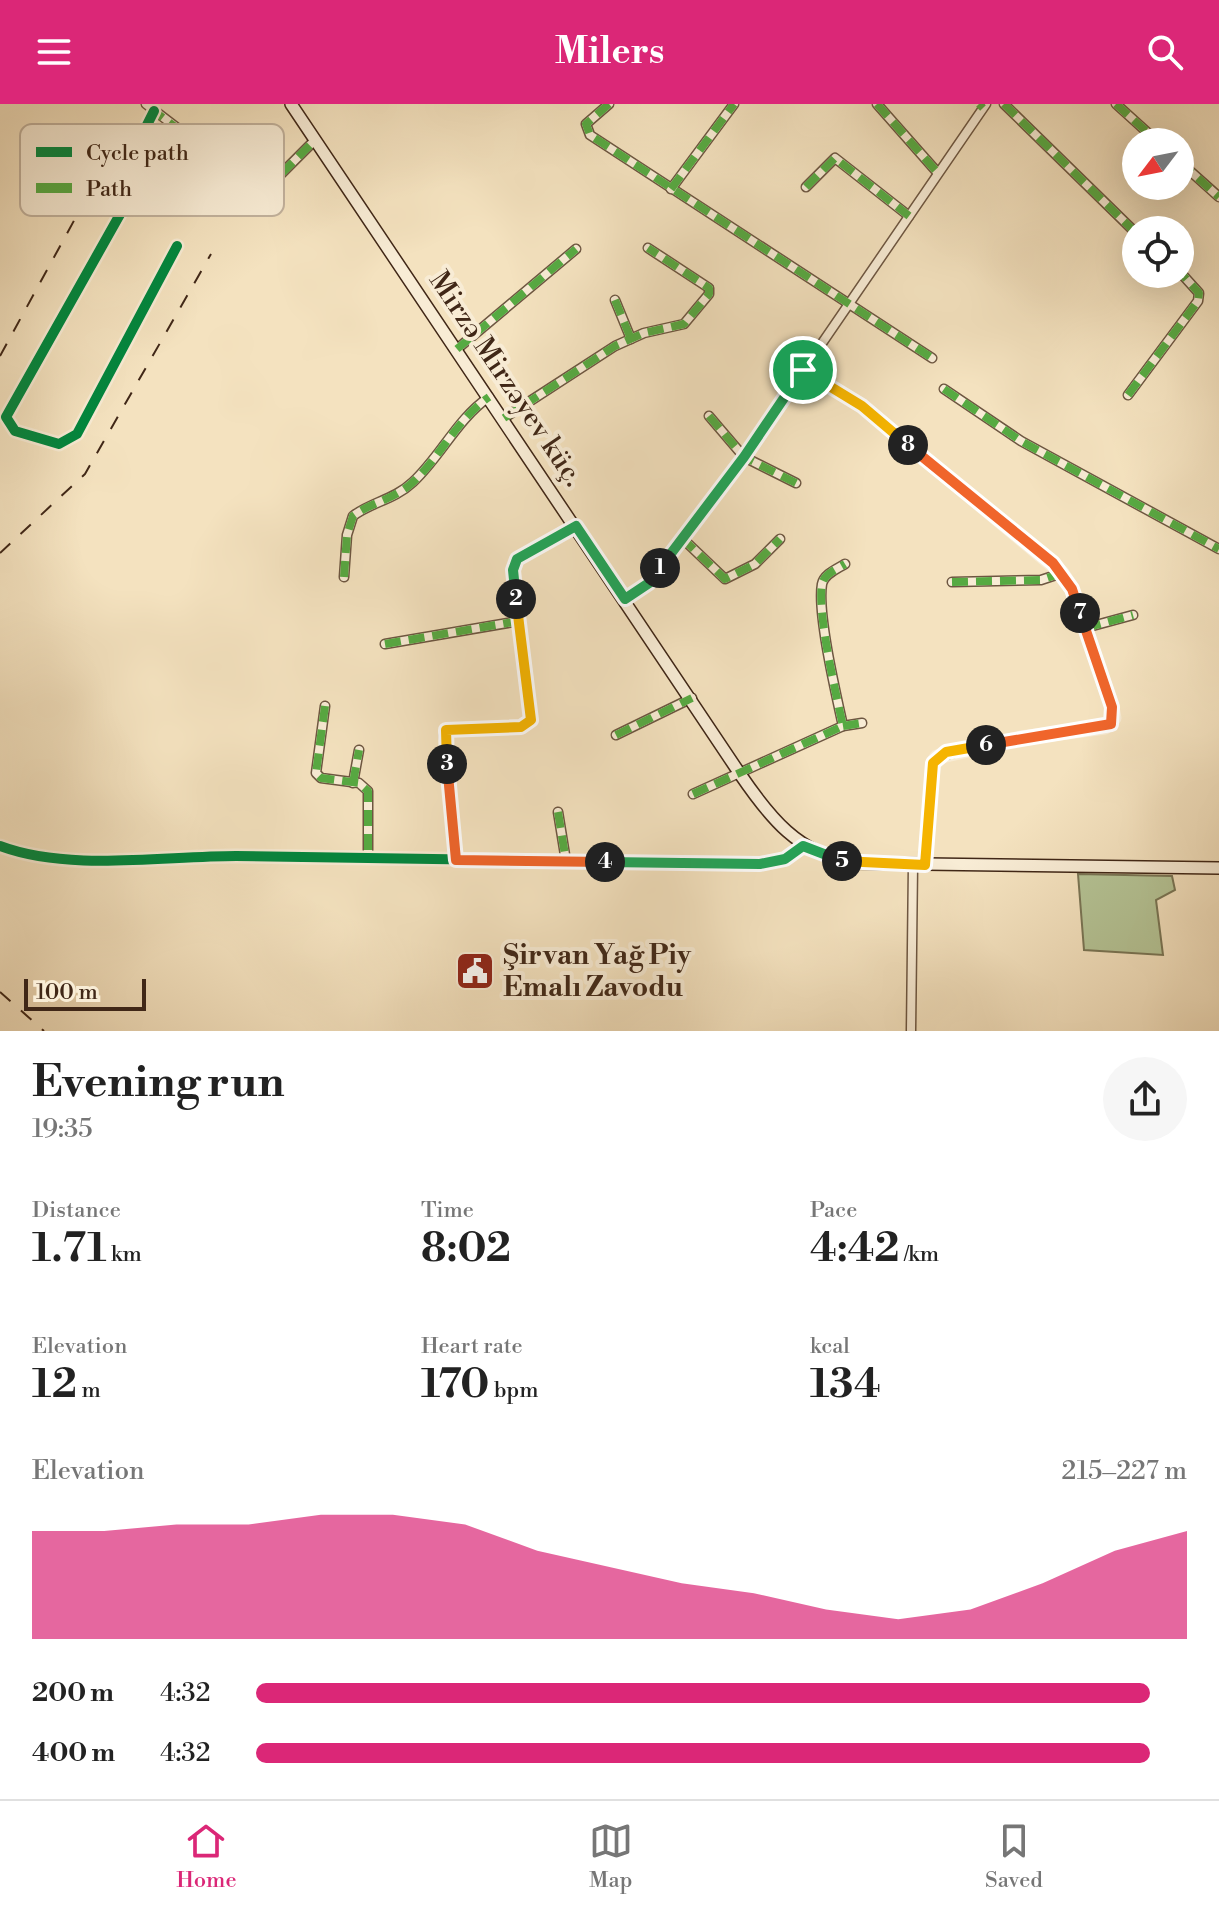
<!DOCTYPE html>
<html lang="en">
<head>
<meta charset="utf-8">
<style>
	body { margin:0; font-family:"Libre Bodoni",serif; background:#f6f6f6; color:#222; height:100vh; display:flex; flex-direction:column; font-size:30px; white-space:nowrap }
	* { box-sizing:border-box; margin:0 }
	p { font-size:26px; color:#767676 }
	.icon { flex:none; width:44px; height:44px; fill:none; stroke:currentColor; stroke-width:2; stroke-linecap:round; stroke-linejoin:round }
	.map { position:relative; height:927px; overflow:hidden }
	.panel { display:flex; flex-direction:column; background:#fff; flex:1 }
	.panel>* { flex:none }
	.needle { width:52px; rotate:238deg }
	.tools { position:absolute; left:1122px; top:24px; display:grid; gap:16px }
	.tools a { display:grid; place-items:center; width:72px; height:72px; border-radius:50%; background:#fff; box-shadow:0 8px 32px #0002; font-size:40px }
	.scale { position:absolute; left:24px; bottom:20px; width:122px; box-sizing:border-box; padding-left:8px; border:4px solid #402717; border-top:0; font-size:22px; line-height:28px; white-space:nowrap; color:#402717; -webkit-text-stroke:6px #f8ecd5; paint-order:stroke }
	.pin { position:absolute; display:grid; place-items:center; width:68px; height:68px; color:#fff; margin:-34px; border:4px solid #fff; border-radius:50%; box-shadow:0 2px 8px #0007 }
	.km { position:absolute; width:40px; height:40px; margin:-20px; border-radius:50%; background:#222; color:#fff; font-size:22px; line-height:40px; text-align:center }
	.round { display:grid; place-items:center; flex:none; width:84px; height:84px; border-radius:42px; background:#f6f6f6 }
	.summary { display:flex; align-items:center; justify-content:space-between; height:136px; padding:0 32px }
	h1 { font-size:44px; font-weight:700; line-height:60px }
	.figures { display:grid; grid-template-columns:repeat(3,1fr); gap:12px; height:136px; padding:8px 32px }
	.figures div { display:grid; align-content:center }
	.figures b { font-size:40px; font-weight:700 }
	.figures small { font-size:22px; font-weight:400 }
	.figures p { font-size:22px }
	.chart { height:224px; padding:16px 32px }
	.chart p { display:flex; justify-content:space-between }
	.chart svg { width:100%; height:144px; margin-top:8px; fill:#db2777; opacity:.7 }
	ul { padding:0 32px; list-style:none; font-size:26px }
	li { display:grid; grid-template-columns:128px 96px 1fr; align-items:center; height:60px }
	li i { height:20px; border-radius:10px; background:#db2777 }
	header { display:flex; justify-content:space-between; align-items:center; height:104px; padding:0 32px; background:#db2777; color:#fff; font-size:36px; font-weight:700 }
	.dock { display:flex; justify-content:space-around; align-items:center; height:112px; border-top:2px solid #e0e0e0; background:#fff; font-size:22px; color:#767676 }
	.dock a { display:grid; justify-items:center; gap:4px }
	.dock .on { color:#db2777 }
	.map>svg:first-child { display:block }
	.green { fill:#b5c496; stroke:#7a7656; stroke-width:2 }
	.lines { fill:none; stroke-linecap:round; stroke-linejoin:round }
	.street-casing { stroke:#6d5641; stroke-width:11 }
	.secondary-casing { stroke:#402717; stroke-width:14 }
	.street { stroke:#f8ecd5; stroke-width:8 }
	.secondary { stroke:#f8ecd5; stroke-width:11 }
	.rail { stroke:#402717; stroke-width:2; stroke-dasharray:14 14; stroke-linecap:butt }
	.quiet { stroke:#56aa42; stroke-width:8; stroke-dasharray:16 8; stroke-linecap:butt }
	.cycleway-casing { stroke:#f8ecd5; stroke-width:15 }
	.cycleway { stroke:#00873e; stroke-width:10 }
	.split-1-casing { stroke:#fff; stroke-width:16 }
	.split-2-casing { stroke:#fff; stroke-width:16 }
	.split-3-casing { stroke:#fff; stroke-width:16 }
	.split-4-casing { stroke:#fff; stroke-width:16 }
	.split-5-casing { stroke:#fff; stroke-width:16 }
	.split-6-casing { stroke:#fff; stroke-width:16 }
	.split-7-casing { stroke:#fff; stroke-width:16 }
	.split-8-casing { stroke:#fff; stroke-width:16 }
	.split-9-casing { stroke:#fff; stroke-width:16 }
	.split-1 { stroke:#22a559; stroke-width:10 }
	.split-2 { stroke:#22a559; stroke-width:10 }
	.split-3 { stroke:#f5b400; stroke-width:10 }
	.split-4 { stroke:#f0652b; stroke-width:10 }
	.split-5 { stroke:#22a559; stroke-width:10 }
	.split-6 { stroke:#f5b400; stroke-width:10 }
	.split-7 { stroke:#f0652b; stroke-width:10 }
	.split-8 { stroke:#f0652b; stroke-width:10 }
	.split-9 { stroke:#f5b400; stroke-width:10 }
	.labels { text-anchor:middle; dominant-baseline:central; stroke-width:8; stroke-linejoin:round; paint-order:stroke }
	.street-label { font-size:28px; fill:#402717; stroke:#f8ecd5 }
	.poi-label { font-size:28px; font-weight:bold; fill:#402717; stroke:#f8ecd5; text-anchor:start }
	.key { fill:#f8ecd5; stroke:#c1b19c; stroke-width:2 }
	.key-label { font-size:22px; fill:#402717 }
</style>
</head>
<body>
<header><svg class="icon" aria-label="menu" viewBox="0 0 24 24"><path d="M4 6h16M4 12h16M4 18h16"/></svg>Milers<svg class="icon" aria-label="search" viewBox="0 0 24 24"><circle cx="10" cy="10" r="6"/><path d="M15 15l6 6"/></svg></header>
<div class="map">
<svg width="1219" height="927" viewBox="0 0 1219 927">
	<rect width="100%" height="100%" fill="#f4e2bf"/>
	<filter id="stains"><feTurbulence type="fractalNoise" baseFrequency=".0025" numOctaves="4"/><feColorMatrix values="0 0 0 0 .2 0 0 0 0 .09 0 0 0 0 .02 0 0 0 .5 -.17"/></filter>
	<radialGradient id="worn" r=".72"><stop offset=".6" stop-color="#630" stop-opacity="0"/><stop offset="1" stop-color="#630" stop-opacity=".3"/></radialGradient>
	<!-- green -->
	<polygon class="green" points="1078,770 1172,772 1175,786 1156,796 1163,851 1084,846"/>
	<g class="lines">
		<!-- street casing -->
		<g class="street-casing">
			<g id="street">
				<polyline points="146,0 262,89 315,36"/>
				<polyline points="609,0 586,20 590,31 932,254"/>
				<polyline points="877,0 937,68"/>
				<polyline points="1004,0 1136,129"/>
				<polyline points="1116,0 1158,38"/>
				<polyline points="154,7 143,29 132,89 6,313 15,327 59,340 77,330 177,142"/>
				<polyline points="1180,58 1219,93"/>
				<polyline points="806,83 835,54 909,112"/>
				<polyline points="671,85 734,0"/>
				<polyline points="615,196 631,235"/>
				<polyline points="457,245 576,145"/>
				<polyline points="803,266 862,302 1062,469 1072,485 1112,603 1114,614 1105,623 1021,634 937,653 933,659 925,761"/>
				<polyline points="944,285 1021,337 1219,445"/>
				<polyline points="1128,291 1198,197 1199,189 1180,168"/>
				<polyline points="709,312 744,353 796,379"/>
				<polyline points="504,314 615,242 644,229 684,220 709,190 709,184 648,144"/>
				<polyline points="682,434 725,475 755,460 780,435"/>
				<path d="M344,473L347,431L353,412C371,398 394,396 413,378C441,352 457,315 489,293"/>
				<polyline points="952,478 1041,476 1062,469"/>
				<polyline points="625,495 653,474 744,353 986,0"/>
				<polyline points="1085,524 1133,511"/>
				<polyline points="385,540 519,517"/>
				<polyline points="325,602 316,669 321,674 359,679 368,687 368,754"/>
				<polyline points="843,622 862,619"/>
				<polyline points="616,631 692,594"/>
				<polyline points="353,679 359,646"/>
				<path d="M693,690L843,622C836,590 817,509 822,480C824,470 837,465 845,460"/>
				<polyline points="558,708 566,757"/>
				<path d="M0,742C69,768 163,752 236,752C411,754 585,758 760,760L785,755L803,742"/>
				<path d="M456,756L444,631L451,624L521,623L531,616L513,466C522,442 556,436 576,422"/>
				<polyline points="911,927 913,761"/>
			</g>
		</g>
		<!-- secondary casing -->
		<g class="secondary-casing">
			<path id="secondary" d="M291,0L740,670C770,714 798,749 852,759L1219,764"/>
		</g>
		<!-- street -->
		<use href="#street" class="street"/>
		<!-- secondary -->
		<use href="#secondary" class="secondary"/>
		<!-- rail -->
		<g class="rail">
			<polyline points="0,252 100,69"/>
			<polyline points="0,449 85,370 211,150"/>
			<polyline points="0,888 44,927"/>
		</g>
		<!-- quiet -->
		<g class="quiet">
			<polyline points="609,0 586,20 590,31 932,254"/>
			<polyline points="877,0 937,68"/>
			<polyline points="979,0 983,4"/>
			<polyline points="1004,0 1136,129"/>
			<polyline points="1116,0 1158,38"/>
			<polyline points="150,4 262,89 315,36"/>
			<polyline points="1180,58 1219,93"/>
			<polyline points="806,83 835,54 909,112"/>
			<polyline points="671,85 734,0"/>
			<polyline points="615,196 631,235"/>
			<polyline points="457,245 576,145"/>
			<polyline points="944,285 1021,337 1219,445"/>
			<polyline points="1128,291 1198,197 1199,189 1180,168"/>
			<polyline points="709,312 744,353 796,379"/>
			<polyline points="504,314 615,242 644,229 684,220 709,190 709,184 648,144"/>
			<polyline points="682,434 725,475 755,460 780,435"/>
			<path d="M344,473L347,431L353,412C371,398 394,396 413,378C441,352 457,315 489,293"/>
			<polyline points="952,478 1041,476 1062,469"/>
			<polyline points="1085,524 1133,511"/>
			<polyline points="385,540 519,517"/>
			<polyline points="325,602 316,669 321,674 359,679 368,687 368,754"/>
			<polyline points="843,622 862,619"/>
			<polyline points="616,631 692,594"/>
			<polyline points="353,679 359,646"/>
			<path d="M693,690L843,622C836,590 817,509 822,480C824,470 837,465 845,460"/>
			<polyline points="558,708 566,757"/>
			<path d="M456,756L444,631L451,624L521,623L531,616L513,466C522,442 556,436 576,422"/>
		</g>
		<!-- cycleway casing -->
		<g class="cycleway-casing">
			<g id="cycleway">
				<polyline points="154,7 143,29 132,89 6,313 15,327 59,340 77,330 177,142"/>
				<polyline points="803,266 862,302 1062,469 1072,485 1112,603 1114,614 1105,623 1021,634 937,653 933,659 925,761"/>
				<path d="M0,742C69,768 163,752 236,752C411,754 585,758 760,760L785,755L803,742"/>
			</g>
		</g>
		<!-- cycleway -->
		<use href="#cycleway" class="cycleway"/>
	</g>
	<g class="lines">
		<!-- split-1 casing -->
		<g class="split-1-casing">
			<polyline id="split-1" points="660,464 744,353 803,266"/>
		</g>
		<!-- split-2 casing -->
		<g class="split-2-casing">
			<polyline id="split-2" points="516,495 513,466 517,455 576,422 625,495 649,479 660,464"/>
		</g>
		<!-- split-3 casing -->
		<g class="split-3-casing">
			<polyline id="split-3" points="447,660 446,626 521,623 531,616 516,495"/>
		</g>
		<!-- split-4 casing -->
		<g class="split-4-casing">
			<polyline id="split-4" points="447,660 456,756 605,758"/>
		</g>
		<!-- split-5 casing -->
		<g class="split-5-casing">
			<polyline id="split-5" points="605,758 760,760 785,755 803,742 842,757"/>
		</g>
		<!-- split-6 casing -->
		<g class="split-6-casing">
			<polyline id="split-6" points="842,757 925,761 933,659 946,648 986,641"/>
		</g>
		<!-- split-7 casing -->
		<g class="split-7-casing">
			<polyline id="split-7" points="986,641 1111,620 1112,603 1080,509"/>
		</g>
		<!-- split-8 casing -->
		<g class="split-8-casing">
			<polyline id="split-8" points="908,341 1053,459 1072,485 1080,509"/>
		</g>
		<!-- split-9 casing -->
		<g class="split-9-casing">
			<polyline id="split-9" points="803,266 862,302 908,341"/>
		</g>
		<!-- split-1 -->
		<use href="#split-1" class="split-1"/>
		<!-- split-2 -->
		<use href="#split-2" class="split-2"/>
		<!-- split-3 -->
		<use href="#split-3" class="split-3"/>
		<!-- split-4 -->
		<use href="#split-4" class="split-4"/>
		<!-- split-5 -->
		<use href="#split-5" class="split-5"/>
		<!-- split-6 -->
		<use href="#split-6" class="split-6"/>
		<!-- split-7 -->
		<use href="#split-7" class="split-7"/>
		<!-- split-8 -->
		<use href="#split-8" class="split-8"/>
		<!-- split-9 -->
		<use href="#split-9" class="split-9"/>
	</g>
	<!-- icons -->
	<defs>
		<g id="civic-square" transform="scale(2)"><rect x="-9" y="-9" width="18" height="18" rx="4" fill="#8f2418" stroke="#f8ecd5"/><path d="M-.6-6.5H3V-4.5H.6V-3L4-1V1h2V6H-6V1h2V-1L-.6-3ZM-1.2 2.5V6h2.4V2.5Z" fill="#fff"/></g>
	</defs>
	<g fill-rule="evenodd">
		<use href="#civic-square" x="475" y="867"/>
	</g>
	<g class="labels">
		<!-- street labels -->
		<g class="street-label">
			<text transform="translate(506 275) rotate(56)">Mirzə Mirzəyev küç.</text>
		</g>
		<!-- poi labels -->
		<g class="poi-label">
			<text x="503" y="851">Şirvan Yağ Piy<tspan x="503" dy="32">Emalı Zavodu</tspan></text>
		</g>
	</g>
	<!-- legend -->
	<rect x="20" y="20" width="264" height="92" rx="12" class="key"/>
	<rect x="36" y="43" width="36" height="10" fill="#00873e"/>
	<rect x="36" y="79" width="36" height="10" fill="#56aa42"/>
	<g class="key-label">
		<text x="86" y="56">Cycle path</text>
		<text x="86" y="92">Path</text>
	</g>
	<rect width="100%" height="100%" filter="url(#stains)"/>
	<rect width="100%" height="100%" fill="url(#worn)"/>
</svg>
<div class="tools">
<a><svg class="needle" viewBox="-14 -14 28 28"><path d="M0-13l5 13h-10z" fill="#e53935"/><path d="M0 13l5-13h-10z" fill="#767676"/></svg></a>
<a><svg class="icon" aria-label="locate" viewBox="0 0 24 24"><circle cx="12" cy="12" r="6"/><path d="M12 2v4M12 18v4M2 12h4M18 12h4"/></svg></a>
</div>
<div class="scale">100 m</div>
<div class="pin" style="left:803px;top:266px;background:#1e9e55"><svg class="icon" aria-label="arrive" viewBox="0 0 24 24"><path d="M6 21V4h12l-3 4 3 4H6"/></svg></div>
<b class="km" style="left:660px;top:464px">1</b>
<b class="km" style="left:516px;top:495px">2</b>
<b class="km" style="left:447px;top:660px">3</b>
<b class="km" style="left:605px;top:758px">4</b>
<b class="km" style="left:842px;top:757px">5</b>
<b class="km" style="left:986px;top:641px">6</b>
<b class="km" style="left:1080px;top:509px">7</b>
<b class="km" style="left:908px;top:341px">8</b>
</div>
<section class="panel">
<div class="summary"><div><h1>Evening run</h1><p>19:35</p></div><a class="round"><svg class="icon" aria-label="share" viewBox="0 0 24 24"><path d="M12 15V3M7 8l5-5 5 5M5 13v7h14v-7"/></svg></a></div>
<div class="figures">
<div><p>Distance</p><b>1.71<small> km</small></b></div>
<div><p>Time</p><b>8:02</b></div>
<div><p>Pace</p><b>4:42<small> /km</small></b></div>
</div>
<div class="figures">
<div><p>Elevation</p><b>12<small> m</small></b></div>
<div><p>Heart rate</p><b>170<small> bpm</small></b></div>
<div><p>kcal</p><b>134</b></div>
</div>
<div class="chart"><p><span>Elevation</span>215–227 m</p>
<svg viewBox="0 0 160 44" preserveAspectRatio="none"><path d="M0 44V11L10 11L20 9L30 9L40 6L50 6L60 9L70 17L80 22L90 27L100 30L110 35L120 38L130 35L140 27L150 17L160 11V44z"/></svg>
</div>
<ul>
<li><b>200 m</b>4:32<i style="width:96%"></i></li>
<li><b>400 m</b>4:32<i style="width:96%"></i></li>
</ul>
</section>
<nav class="dock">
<a class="on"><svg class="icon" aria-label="home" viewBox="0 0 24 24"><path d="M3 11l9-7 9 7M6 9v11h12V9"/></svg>Home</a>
<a><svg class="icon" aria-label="map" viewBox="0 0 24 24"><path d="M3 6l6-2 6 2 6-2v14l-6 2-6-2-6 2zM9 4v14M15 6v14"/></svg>Map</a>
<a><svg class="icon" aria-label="saved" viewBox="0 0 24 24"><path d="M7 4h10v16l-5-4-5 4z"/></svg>Saved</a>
</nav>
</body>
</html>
